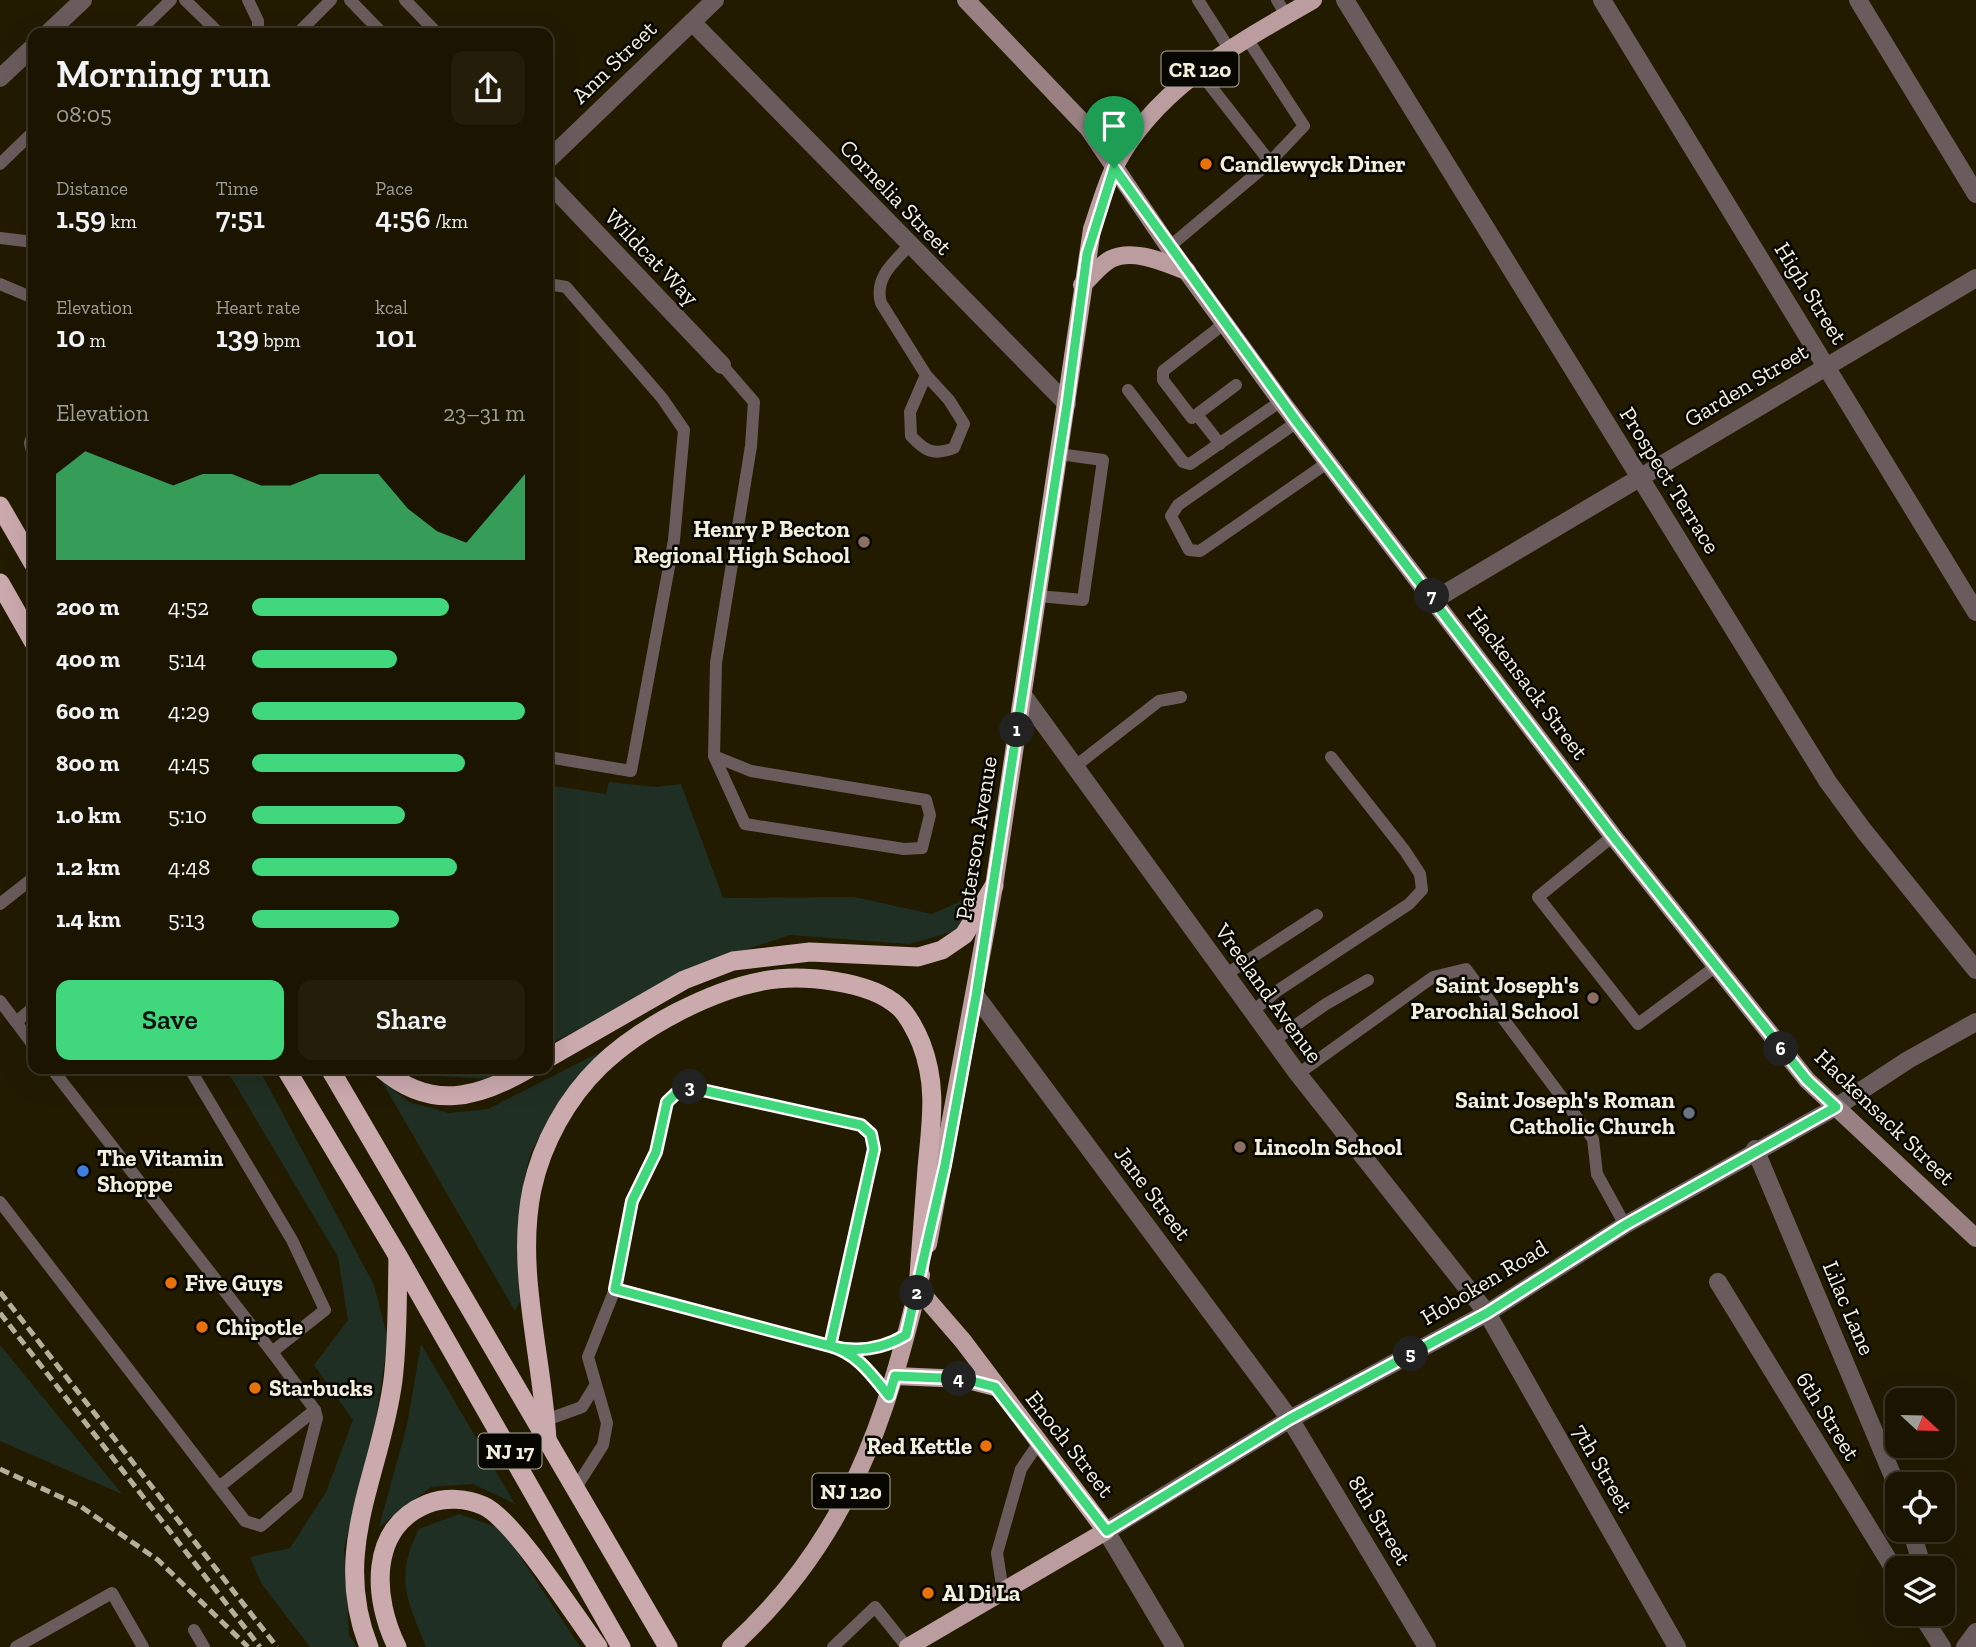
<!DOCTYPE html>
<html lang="en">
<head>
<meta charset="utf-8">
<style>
	body { margin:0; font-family:"Zilla Slab",serif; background:#231d0a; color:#f1f3f6; height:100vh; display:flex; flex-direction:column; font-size:26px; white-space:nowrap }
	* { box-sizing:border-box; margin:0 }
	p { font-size:23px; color:#9f9e99 }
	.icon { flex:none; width:38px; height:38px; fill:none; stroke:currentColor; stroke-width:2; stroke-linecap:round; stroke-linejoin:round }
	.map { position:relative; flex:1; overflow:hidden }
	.side { position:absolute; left:28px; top:28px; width:525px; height:1046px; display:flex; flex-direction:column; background:#1a1400; border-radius:14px; box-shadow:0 7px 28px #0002,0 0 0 2px #383322 }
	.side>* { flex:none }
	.needle { width:46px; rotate:112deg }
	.buttons { position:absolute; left:1885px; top:1388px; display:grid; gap:14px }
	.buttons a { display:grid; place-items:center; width:70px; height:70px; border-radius:14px; background:#1a1400; box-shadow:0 7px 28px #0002,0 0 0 2px #383322; font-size:35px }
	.pin { position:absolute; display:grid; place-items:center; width:60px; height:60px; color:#fff; margin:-72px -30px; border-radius:50% 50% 50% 0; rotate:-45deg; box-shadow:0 0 7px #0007 }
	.pin .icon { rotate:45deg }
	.km { position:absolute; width:35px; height:35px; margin:-18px; border-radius:50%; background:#222; color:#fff; font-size:19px; line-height:35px; text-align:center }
	.round { display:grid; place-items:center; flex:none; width:74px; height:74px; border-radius:14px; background:#231d0a }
	.headline { display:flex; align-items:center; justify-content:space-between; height:119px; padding:0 28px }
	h1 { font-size:38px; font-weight:600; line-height:52px }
	.stats { display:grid; grid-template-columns:repeat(3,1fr); gap:10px; height:119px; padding:7px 28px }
	.stats div { display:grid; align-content:center }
	.stats b { font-size:30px; font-weight:600 }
	.stats small { font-size:19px; font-weight:400 }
	.stats p { font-size:19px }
	.chart { height:196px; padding:14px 28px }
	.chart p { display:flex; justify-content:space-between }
	.chart svg { width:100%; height:126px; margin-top:7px; fill:#41d77c; opacity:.7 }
	.button { display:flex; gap:14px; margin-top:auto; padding:14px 28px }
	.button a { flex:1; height:80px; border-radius:14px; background:#41d77c; color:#111; font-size:28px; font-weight:600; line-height:80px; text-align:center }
	.button a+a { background:#231d0a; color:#f1f3f6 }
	ul { padding:0 28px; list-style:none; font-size:23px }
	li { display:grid; grid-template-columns:112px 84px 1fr; align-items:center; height:52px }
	li i { height:18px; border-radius:9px; background:#41d77c }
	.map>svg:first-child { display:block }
	.green { fill:#202f23 }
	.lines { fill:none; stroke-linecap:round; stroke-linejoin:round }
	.service { stroke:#6a5c5d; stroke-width:12 }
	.minor { stroke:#6a5c5d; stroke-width:18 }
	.tertiary { stroke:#6a5c5d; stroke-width:18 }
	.secondary { stroke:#988083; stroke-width:18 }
	.primary { stroke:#bb9da0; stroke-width:18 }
	.trunk { stroke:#cbaaae; stroke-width:19 }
	.rail { stroke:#b3af9a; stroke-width:5; stroke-dasharray:10 5; stroke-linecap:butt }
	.route-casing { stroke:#fff; stroke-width:14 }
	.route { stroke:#41d77c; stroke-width:9 }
	.food-dot { fill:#e8710a; stroke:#080600; stroke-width:2.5 }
	.education-dot { fill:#8d6e63; stroke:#080600; stroke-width:2.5 }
	.worship-dot { fill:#6b7280; stroke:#080600; stroke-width:2.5 }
	.shop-dot { fill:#3f7fe0; stroke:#080600; stroke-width:2.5 }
	.labels { text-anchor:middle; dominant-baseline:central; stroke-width:5; stroke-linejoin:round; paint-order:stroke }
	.shield { fill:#080600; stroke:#aca99a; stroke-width:2 }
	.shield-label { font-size:21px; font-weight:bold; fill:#f2efdc }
	.street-label { font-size:23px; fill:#f2efdc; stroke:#080600 }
	.poi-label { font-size:23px; font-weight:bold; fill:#f2efdc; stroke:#080600; text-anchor:start }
</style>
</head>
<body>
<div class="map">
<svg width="1976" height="1647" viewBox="0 0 1976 1647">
	<rect width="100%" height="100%" fill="#221b00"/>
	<!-- green -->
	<g class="green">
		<polygon points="609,782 656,787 681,784 723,898 854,897 932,914 975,895 955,931 909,944 790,935 705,963 548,1045 548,785 606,794"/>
		<path d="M606,1049C585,1074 538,1129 529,1159C516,1206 518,1254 520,1302L515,1311L381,1080L409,1102L449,1113L488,1109Z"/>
		<polygon points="226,1069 259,1069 374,1285 388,1339 376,1417 344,1549 349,1635 357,1647 310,1647 261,1583 250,1557 290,1548 326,1492 353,1420 314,1365 348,1320 338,1257"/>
		<polygon points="416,1069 505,1069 487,1079 423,1075"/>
		<polygon points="421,1344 515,1504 473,1484 431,1487 379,1527 407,1425"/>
		<polygon points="0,1345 122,1494 0,1441"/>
		<path d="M459,1514L502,1529L580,1647H426C407,1599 394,1578 419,1529Z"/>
	</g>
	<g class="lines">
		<!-- service -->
		<g class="service">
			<polyline points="185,0 219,33"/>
			<polyline points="248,0 258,21 258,33"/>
			<polyline points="350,0 382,33"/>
			<polyline points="405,0 437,33"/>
			<polyline points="1198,0 1230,50"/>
			<polyline points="1277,0 1286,15"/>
			<polyline points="137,33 171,0"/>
			<polyline points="298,33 331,0"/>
			<polyline points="1198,70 1270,162 1304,126 1248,40"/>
			<polyline points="0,164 33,132"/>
			<polyline points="0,238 33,242"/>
			<path d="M909,246C893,263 874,278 881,303L926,375L949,400L964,424L954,448C933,456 925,451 911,436L910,412L926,375"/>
			<polyline points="1169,247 1270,162"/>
			<polyline points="0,284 33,298"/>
			<polyline points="548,284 566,287 662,398 684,430 674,540 631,771 548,757"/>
			<polyline points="1225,323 1163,371 1163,380 1192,418 1236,385"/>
			<polyline points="1128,390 1183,462 1190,464 1281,401"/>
			<polyline points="1198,416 1220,444"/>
			<polyline points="1297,422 1178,505 1171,516 1189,550 1200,551 1327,463"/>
			<polyline points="33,434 30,443 33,455"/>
			<polyline points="1038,596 1083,600 1103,460 1059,454"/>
			<polyline points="714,756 745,824 904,849 922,848 930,815 926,800 751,771 714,756 716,663 751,446 754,402 722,365"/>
			<polyline points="1073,768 1159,701 1181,697"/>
			<polyline points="1613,836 1538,897 1638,1024 1715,967"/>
			<polyline points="0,904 33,878"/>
			<polyline points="1225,975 1317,915"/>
			<polyline points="0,1001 16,1022 33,1008"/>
			<polyline points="1252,1012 1277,991 1409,904 1422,890 1420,874 1405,851 1331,757"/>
			<polyline points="16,1022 33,1045"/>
			<polyline points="1273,1041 1326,1004 1368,980"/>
			<polyline points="52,1069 272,1352"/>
			<polyline points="1298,1074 1433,977 1466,969 1593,1139 1597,1174 1625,1225"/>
			<polyline points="0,1202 245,1521 261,1526 297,1495 317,1418 315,1410 272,1352 325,1310 292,1240 190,1069"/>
			<path d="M830,1346L874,1149L871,1134L861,1125L684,1085L667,1102L656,1152L632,1201L615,1289L830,1346C856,1353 883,1349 906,1335"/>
			<polyline points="845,1350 868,1370 889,1396"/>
			<polyline points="546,1420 582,1407 595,1386"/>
			<polyline points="219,1487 315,1410"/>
			<polyline points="575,1489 603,1445 607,1423 588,1357 615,1289"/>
			<polyline points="1003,1592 997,1553 1021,1469 1038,1444"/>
			<polyline points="194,1630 204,1647"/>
			<polyline points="16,1647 112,1593 143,1647"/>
			<polyline points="833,1647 875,1607 907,1647"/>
		</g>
		<!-- minor -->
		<g class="minor">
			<polyline points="1345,0 1828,782 1864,831 1976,970"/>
			<polyline points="1602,0 1976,612"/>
			<polyline points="1858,0 1976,194"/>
			<polyline points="692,22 1067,404"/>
			<polyline points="48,33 83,0"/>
			<polyline points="0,78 33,47"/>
			<polyline points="548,160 715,0"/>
			<polyline points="548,182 722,365"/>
			<polyline points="1434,600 1976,278"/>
			<polyline points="1023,695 1298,1074 1487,1313 1677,1647"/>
			<polyline points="976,996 1290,1419 1427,1647"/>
			<polyline points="1755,1149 1897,1486"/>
			<polyline points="1718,1282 1897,1574"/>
			<polyline points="1911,1530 1923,1568"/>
			<polyline points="1106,1531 1175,1647"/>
			<polyline points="1921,1614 1942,1647"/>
			<polyline points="1965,1647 1976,1632"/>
		</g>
		<!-- tertiary -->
		<polyline class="tertiary" points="1106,1531 1290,1419 1487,1313 1625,1225 1836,1107 1908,1060 1976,1022"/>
		<!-- secondary -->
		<polyline class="secondary" points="966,0 1088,128 1169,247 1281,401 1613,836 1807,1080 1976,1238"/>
		<!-- primary -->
		<g class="primary">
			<path d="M1082,285C1091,277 1101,264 1111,259C1134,248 1165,263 1187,271"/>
			<path d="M928,1244L994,886L1092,229C1099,209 1105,187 1114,168C1154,88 1238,43 1313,0"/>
			<polyline points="895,1376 964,1379 995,1387"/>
			<path d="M731,1647C847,1542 886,1422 921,1275"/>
			<polyline points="908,1647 1106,1531 963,1341 918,1289"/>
		</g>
		<!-- trunk -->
		<g class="trunk">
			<polyline points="0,506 33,563"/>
			<polyline points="0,583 33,641"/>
			<polyline points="548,1058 684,980 733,961 810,952 918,957 942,950 964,935 994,886"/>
			<polyline points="286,1069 398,1256 621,1647"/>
			<polyline points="330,1069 668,1647"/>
			<path d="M382,1069C431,1111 478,1098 528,1069"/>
			<path d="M547,1441C543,1358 515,1271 532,1189C542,1143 567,1098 600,1066C639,1028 709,991 763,981C800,974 870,980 899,1007C908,1015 917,1033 921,1043C938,1086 931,1123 927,1168C924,1208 921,1248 918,1289"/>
			<path d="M369,1647C330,1550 381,1474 393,1380C398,1340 397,1298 398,1257"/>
			<path d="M397,1647C373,1599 368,1528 427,1504C445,1497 467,1498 484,1506C514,1520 575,1616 598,1647"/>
		</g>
		<!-- rail -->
		<g class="rail">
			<polyline points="0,1292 277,1647"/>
			<polyline points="0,1313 260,1647"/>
			<polyline points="0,1469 80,1506 158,1560 248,1647"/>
		</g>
	</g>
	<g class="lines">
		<!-- route casing -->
		<g class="route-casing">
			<path id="route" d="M1114,168L1087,254L1067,404L976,996L945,1165L906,1335C883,1349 856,1353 830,1346L615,1289L632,1201L656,1152L667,1102L684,1086L861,1125L871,1134L874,1149L830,1346C857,1353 872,1375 889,1396L895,1376L964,1379L995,1387L1107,1531L1290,1419L1487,1313L1625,1225L1836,1107L1807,1080L1613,836L1297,422L1114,168"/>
		</g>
		<!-- route -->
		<use href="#route" class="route"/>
	</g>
	<!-- markers -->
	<g class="food-dot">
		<circle cx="1206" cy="164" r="7"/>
		<circle cx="171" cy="1283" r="7"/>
		<circle cx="202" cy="1327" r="7"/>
		<circle cx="255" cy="1388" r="7"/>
		<circle cx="986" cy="1446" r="7"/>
		<circle cx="928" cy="1593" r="7"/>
	</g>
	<g class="education-dot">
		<circle cx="864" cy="542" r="7"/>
		<circle cx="1593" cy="998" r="7"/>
		<circle cx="1240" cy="1147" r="7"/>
	</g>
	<circle class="worship-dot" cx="1689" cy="1113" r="7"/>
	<circle class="shop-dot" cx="83" cy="1171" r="7"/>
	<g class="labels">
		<!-- shield labels -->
		<g class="shield">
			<rect x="1161.5" y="51.5" width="77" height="35" rx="5"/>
			<rect x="478.5" y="1433.5" width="63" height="35" rx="5"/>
			<rect x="812.5" y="1473.5" width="77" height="35" rx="5"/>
		</g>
		<g class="shield-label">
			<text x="1200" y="69">CR 120</text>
			<text x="510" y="1451">NJ 17</text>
			<text x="851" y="1491">NJ 120</text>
		</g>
		<!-- street labels -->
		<g class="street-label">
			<text transform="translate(614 62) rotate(-44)">Ann Street</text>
			<text transform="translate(896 197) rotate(46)">Cornelia Street</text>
			<text transform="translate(652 257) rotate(46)">Wildcat Way</text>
			<text transform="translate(1811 293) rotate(58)">High Street</text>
			<text transform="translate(1746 385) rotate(-31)">Garden Street</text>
			<text transform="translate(1670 480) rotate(58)">Prospect Terrace</text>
			<text transform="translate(1528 683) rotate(53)">Hackensack Street</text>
			<text transform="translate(976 838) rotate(-81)">Paterson Avenue</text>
			<text transform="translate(1269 993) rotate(54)">Vreeland Avenue</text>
			<text transform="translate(1885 1117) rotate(44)">Hackensack Street</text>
			<text transform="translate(1153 1193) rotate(53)">Jane Street</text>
			<text transform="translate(1484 1282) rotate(-31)">Hoboken Road</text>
			<text transform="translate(1849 1308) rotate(67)">Lilac Lane</text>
			<text transform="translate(1828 1416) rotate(58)">6th Street</text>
			<text transform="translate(1070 1444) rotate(52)">Enoch Street</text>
			<text transform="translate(1603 1468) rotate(60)">7th Street</text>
			<text transform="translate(1380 1520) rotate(59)">8th Street</text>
		</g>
		<!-- poi labels -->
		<g class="poi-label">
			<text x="1220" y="164">Candlewyck Diner</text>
			<text x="850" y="529" text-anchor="end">Henry P Becton<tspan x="850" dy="26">Regional High School</tspan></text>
			<text x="1579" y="985" text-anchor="end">Saint Joseph's<tspan x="1579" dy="26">Parochial School</tspan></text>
			<text x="1675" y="1100" text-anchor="end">Saint Joseph's Roman<tspan x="1675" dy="26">Catholic Church</tspan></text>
			<text x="1254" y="1147">Lincoln School</text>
			<text x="97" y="1158">The Vitamin<tspan x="97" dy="26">Shoppe</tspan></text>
			<text x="185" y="1283">Five Guys</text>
			<text x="216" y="1327">Chipotle</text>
			<text x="269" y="1388">Starbucks</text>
			<text x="972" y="1446" text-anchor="end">Red Kettle</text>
			<text x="942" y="1593">Al Di La</text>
		</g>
	</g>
</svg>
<div class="buttons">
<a><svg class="needle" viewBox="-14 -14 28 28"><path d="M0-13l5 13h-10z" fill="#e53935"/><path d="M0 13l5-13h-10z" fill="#9f9e99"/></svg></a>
<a><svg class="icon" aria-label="locate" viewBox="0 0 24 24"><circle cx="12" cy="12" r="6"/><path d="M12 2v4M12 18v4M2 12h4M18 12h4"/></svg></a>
<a><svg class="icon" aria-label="layers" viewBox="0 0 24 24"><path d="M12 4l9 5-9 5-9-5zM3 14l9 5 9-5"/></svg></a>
</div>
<div class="pin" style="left:1114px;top:168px;background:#1e9e55"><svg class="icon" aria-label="arrive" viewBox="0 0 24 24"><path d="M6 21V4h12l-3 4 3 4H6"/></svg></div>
<b class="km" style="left:1017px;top:730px">1</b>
<b class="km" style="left:917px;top:1293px">2</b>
<b class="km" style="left:690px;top:1087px">3</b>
<b class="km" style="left:959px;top:1379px">4</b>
<b class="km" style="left:1411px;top:1354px">5</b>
<b class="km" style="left:1781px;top:1049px">6</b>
<b class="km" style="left:1432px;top:596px">7</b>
<section class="side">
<div class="headline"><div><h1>Morning run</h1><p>08:05</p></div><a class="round"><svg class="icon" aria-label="share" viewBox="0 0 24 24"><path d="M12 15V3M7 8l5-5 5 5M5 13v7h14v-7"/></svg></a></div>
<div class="stats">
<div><p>Distance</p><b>1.59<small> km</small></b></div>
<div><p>Time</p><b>7:51</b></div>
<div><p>Pace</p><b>4:56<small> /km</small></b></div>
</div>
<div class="stats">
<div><p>Elevation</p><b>10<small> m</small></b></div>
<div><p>Heart rate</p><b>139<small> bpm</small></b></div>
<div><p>kcal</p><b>101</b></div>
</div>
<div class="chart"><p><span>Elevation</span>23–31 m</p>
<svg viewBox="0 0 160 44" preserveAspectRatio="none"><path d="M0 44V14L10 6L20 10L30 14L40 18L50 14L60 14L70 18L80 18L90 14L100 14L110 14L120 26L130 34L140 38L150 26L160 14V44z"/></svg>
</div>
<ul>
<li><b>200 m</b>4:52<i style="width:72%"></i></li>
<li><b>400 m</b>5:14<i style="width:53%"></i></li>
<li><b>600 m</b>4:29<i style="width:100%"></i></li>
<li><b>800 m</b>4:45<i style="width:78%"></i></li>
<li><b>1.0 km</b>5:10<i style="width:56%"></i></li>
<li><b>1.2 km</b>4:48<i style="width:75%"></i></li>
<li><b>1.4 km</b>5:13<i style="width:54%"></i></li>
</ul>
<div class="button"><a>Save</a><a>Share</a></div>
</section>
</div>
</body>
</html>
